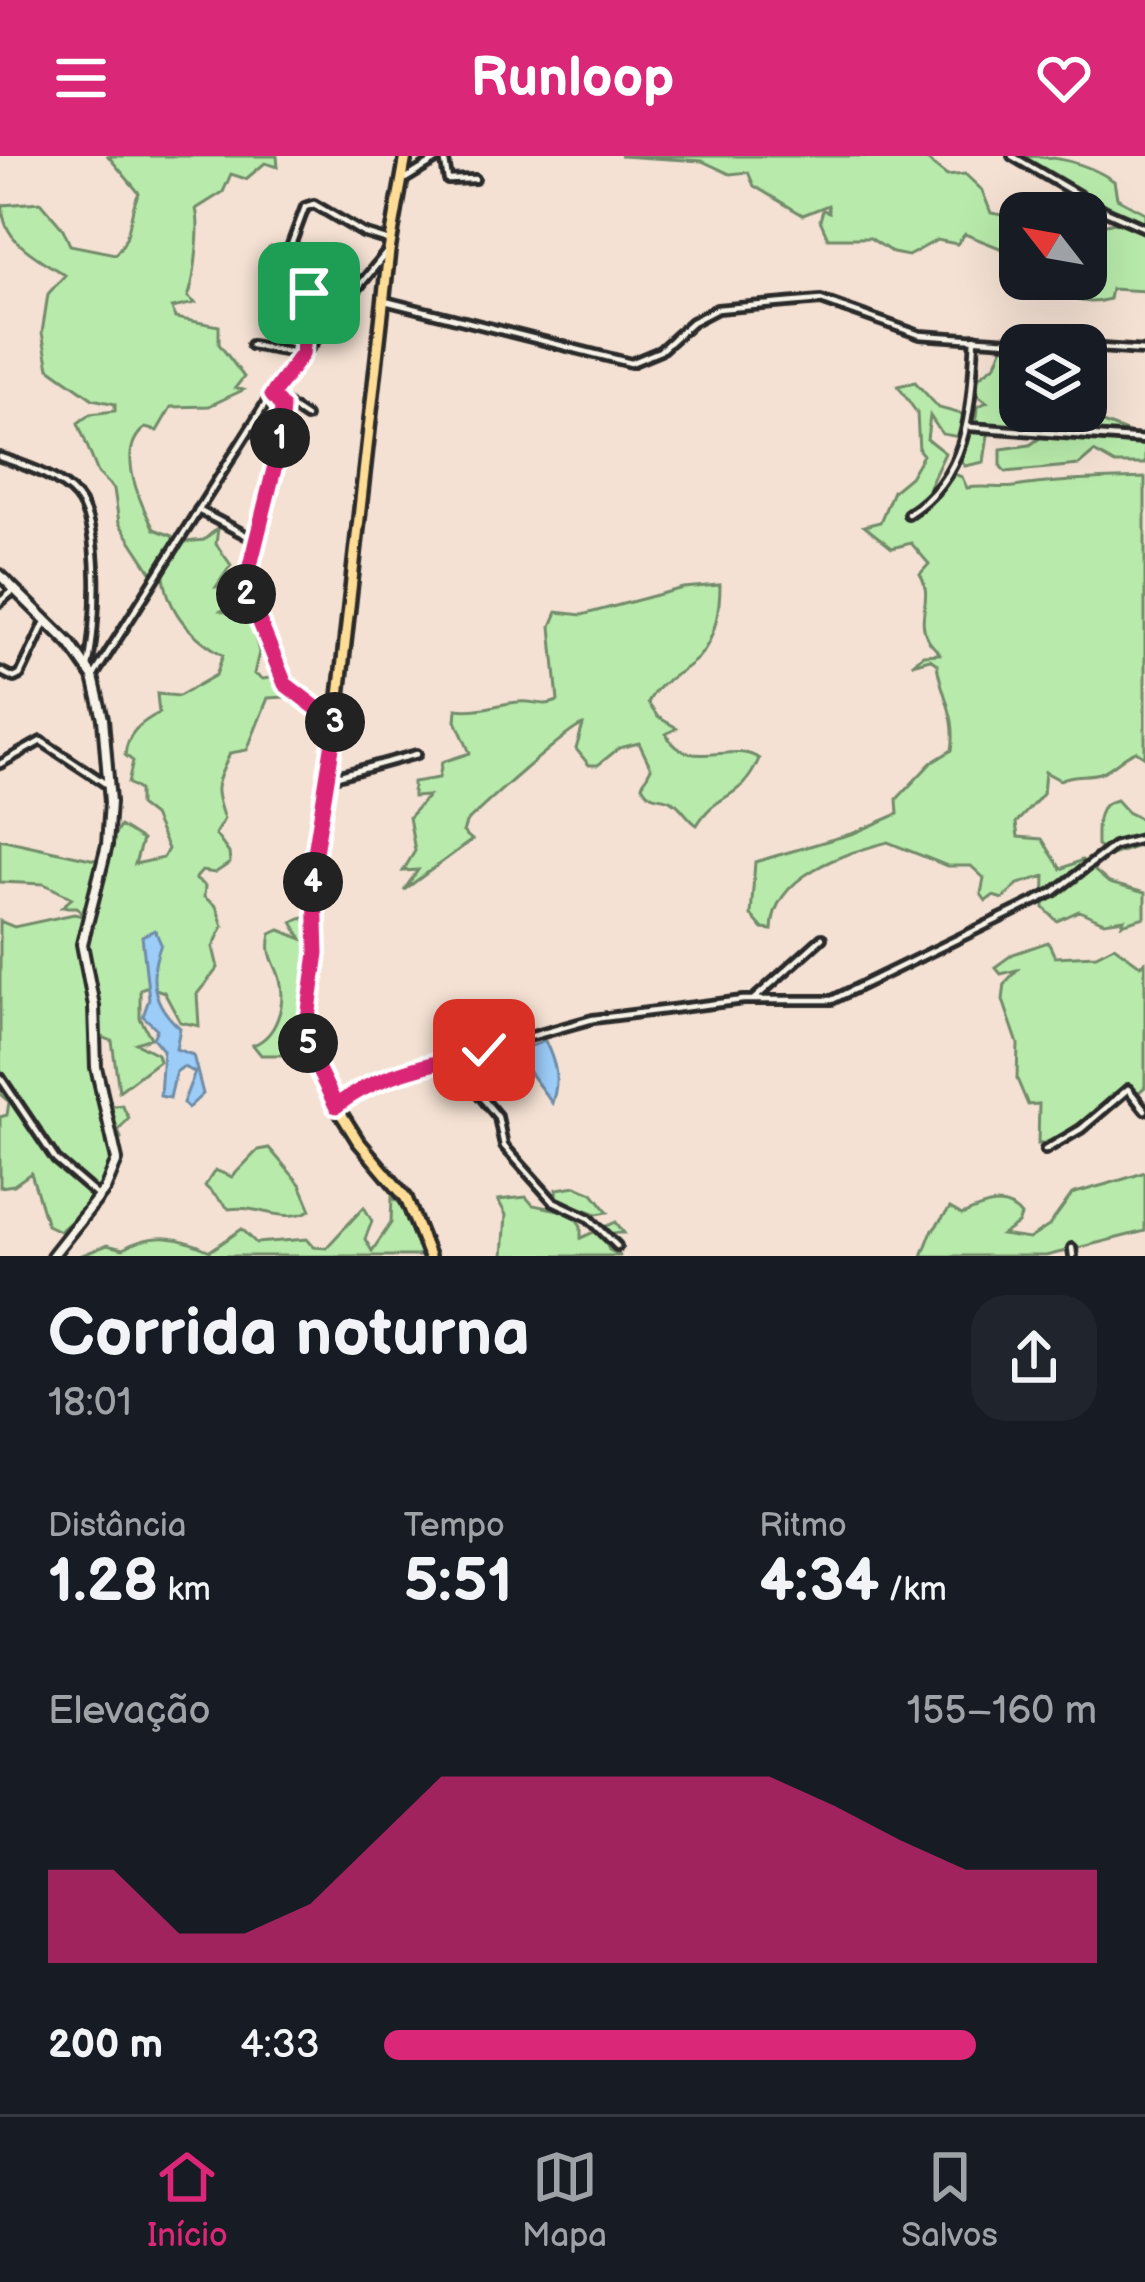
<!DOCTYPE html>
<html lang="pt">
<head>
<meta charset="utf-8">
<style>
	body { margin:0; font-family:"Balsamiq Sans",sans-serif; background:#20242c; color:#f1f3f6; height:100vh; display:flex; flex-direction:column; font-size:45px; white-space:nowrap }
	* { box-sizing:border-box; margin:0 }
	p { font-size:39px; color:#9ea1a6 }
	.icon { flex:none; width:66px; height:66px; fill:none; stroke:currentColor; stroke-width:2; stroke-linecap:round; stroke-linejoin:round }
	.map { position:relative; height:1100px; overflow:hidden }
	.drawer { display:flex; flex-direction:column; background:#171b24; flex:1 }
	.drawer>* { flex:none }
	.needle { width:78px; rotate:301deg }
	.buttons { position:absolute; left:999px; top:36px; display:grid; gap:24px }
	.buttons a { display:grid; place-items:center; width:108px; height:108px; border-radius:24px; background:#171b24; box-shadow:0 12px 48px #0002; font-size:60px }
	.pin { position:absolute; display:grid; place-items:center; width:102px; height:102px; color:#fff; margin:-51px; border-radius:24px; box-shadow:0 6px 18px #0006 }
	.km { position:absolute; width:60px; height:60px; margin:-30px; border-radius:50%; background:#222; color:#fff; font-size:33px; line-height:60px; text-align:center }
	.round { display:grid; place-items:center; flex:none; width:126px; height:126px; border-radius:36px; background:#20242c }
	.overview { display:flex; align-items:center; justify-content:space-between; height:204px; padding:0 48px }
	h1 { font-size:66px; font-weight:600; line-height:90px }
	.figures { display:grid; grid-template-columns:repeat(3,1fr); gap:18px; height:204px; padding:12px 48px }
	.figures div { display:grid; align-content:center }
	.figures b { font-size:60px; font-weight:600 }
	.figures small { font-size:33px; font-weight:400 }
	.figures p { font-size:33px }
	.chart { height:336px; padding:24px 48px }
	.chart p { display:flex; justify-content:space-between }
	.chart svg { width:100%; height:216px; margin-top:12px; fill:#db2777; opacity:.7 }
	ul { padding:0 48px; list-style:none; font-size:39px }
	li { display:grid; grid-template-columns:192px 144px 1fr; align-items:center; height:90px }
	li i { height:30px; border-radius:15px; background:#db2777 }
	header { display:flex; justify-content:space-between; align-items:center; height:156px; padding:0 48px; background:#db2777; color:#fff; font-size:54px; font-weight:600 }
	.menu { display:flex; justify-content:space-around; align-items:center; height:168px; border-top:3px solid #363941; background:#171b24; font-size:33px; color:#9ea1a6 }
	.menu a { display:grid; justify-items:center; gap:6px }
	.menu .current { color:#db2777 }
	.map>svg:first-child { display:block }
	.green { fill:#b8ebab; stroke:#728b6b; stroke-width:3 }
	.water { fill:#9cccf8; stroke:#6f8ca6; stroke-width:3 }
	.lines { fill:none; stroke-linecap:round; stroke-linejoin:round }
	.street-casing { stroke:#2b2b2b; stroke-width:14 }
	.secondary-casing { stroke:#2b2b2b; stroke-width:16 }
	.primary-casing { stroke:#2b2b2b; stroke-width:18 }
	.street { stroke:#f7f3e8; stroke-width:4.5 }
	.secondary { stroke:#f7f3e8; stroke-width:8 }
	.primary { stroke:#ffdd96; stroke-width:9 }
	.route-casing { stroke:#fff; stroke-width:24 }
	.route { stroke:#db2777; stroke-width:15 }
</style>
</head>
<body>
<header><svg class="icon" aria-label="menu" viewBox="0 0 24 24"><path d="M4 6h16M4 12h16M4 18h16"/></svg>Runloop<svg class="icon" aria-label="heart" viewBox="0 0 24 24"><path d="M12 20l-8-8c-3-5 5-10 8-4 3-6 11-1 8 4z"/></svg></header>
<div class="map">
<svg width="1145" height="1100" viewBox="0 0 1145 1100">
	<rect width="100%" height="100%" fill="#f4e1d3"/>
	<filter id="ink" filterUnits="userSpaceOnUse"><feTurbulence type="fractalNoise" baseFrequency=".00833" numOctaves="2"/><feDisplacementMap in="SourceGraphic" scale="24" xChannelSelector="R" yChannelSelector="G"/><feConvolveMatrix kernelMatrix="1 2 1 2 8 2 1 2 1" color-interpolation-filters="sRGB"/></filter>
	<g filter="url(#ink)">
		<!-- green -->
		<g class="green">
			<path d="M108,0H277L278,11L265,7L246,23L231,18L223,36L196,53C201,70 195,124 188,141L195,147L172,152L175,162L219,170V188L244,221L235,232L243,234L209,250L171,251L157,275L145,272C115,294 139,345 154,373L172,380L176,387L204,384L218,372L216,388L231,409L216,431L244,428L249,433L245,443L221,455C237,461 249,445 260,467L253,473L259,496L254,518L263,523L285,520L292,526L285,541L268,542L247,594L230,597C216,631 212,628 224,663L215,678L229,697L230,707L215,717L202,715L195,723L205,730L204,741L216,750L223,770L213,791L218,812L197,838L199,870L180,866L164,836L148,830L140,833V862L151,882L136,887L157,898L159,905L119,935L112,885L98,879C89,904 92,932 114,950L122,949L129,962L118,975L121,982L112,989C111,1025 87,1053 60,1075L47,1069L31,1017L14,1029L0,1031V961L7,959L9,946L0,938V765L14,771L74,758L83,760L77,751H62L72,742L44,728L0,726V683L100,705L120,670L142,684L135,708L163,702L168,693L153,660L139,649V634L128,627L133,605L125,599C127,577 140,567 159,557L157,538L179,540L216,519L223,499C186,477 164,451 163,408L152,417L119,367L114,333L98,317L78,267L90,258L115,255V248L93,243L49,212L42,177L48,138L65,119C40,103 0,85 3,49L40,46L63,73L70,89L115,98C134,80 127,58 139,37Z"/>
			<polygon points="620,0 922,0 947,20 965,18 982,34 991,57 1020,62 1020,100 965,78 957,88 937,84 908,100 893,97 870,82 828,82 820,64 823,54 829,56 828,49 803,59 754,30 748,16 730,18 702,5"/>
			<path d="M1022,0C1056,0 1085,6 1114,25L1117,42L1145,57V69C1104,56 1047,37 1022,0Z"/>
			<path d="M1114,66L1145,73V135L1111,133L1109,143C1093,148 1069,148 1063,130L1070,123H1086V73Z"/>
			<path d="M1010,187L1047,189H1020V255H1042L1048,269L1074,279L1103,267L1145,283V308H1115L1094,296L1079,309L1006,316L1001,311V293L1030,289L1041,281L1005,271L989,272L984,306L965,310L959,303L965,282L942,278L930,260L927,283L945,297L928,333L933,335L954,318L962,321L967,332C983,329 999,333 1014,331C1058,324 1100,324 1145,322V601L1136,595C1122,600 1114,612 1100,617C1086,621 1074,617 1060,624L1045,616L1043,638L1016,667L1018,681L1042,683L1061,713L1082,704L1109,727L1145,737V761L1122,768L1124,763L1104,766L1079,755L1057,765L1044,752L1045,720L1018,728L1003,743L993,740L986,745L981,738L984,722L971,710H947L888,686C848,697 773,717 772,774L763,773L751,759L755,706L854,677L898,658L897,643L931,607L952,594C958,560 940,536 937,508L930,503L912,508L923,499L940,498C936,492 929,488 927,481C916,460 934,441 920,418L929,408L911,387L892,392L864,370L880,366L893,335L910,321L923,299L919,294L917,257L898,230L915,226L939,252L976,262L977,251L987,246L975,237V224L996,208L1002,192Z"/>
			<path d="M720,429C720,453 715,484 698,502C681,519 658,524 648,547L658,561L677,572L666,578C689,619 732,583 759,603C740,647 718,634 697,669C688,663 684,654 675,647C661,637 652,647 642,629L651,612L639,587L619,592L598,609H589L576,593L583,569C570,571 482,651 466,667L463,676L472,684L404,734L418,714L403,715L415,695L409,661L428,640L413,641V626L439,622L442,606L470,597L456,565L457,553C479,556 497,548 518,546C535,544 541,552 558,545L551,470L557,456L582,459L683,432Z"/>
			<path d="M1116,644L1127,656L1145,665V688L1111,699L1097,690C1097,671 1094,649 1116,644Z"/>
			<path d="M303,762C331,791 298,844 316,878L331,882L291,899H261L253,889C277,880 286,848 280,823C275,805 266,800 271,778L280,774L302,783L292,766Z"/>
			<path d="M1048,786L1055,801L1096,799L1114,790L1140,809L1145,806V931L1138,937C1106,932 1073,984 1038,988L1039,948L1028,949L1017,923L1018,888L1003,844L1005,827L1017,814L1001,818L995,811L1013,798Z"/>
			<path d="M269,992L300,1028L311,1054C282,1069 259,1048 229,1053L205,1030L215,1014L232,1021L258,994Z"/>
			<path d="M1145,1016V1075L1046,1100H922L931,1077L950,1052L962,1059C982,1050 1005,1039 1021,1060L1018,1068L1002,1079L1029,1083L1049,1070L1072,1038C1099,1030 1121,1025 1145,1016Z"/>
			<polygon points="576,1030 593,1037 608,1056 597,1058 565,1046 581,1070 581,1082 616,1066 624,1077 611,1077 606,1086 609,1094 621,1100 503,1100 506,1059 498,1044 526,1041 533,1049 558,1054 557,1033"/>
			<path d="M392,1041L403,1050L425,1100H80L107,1089L123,1093C154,1075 181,1081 210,1095L242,1073L256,1087L307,1083L314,1091L326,1092L364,1051L372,1065L365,1083L372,1095L391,1067Z"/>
		</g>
		<!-- water -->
		<g class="water">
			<path d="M155,774L161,788C148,821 152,848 180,872L176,893L193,899L203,938L188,952L183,947L195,916L183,911L176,916L170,942L160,940L163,894L153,882L157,873L143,860L149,843L142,780Z"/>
			<path d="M545,885C556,908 560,923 552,947L514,896Z"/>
		</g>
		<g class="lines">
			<!-- street casing -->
			<g class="street-casing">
				<g id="street">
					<polyline points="444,0 448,24 475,23"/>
					<polyline points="1012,0 1106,55 1145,72"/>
					<polyline points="405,23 441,1"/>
					<polyline points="288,97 273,96 270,115 275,127 309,137 300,198"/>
					<polyline points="360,129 288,97 305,51 314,48 363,77 389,85"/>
					<polyline points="385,145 631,207 660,195 692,166 717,153 821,144 920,179 1066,189"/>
					<polyline points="251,189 302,198"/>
					<polyline points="1086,191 1145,195"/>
					<polyline points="272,239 282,251 279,293 245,430 285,528 336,567"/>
					<polyline points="282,245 306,261"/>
					<polyline points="970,271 1145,284"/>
					<path d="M0,301C23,309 61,321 77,341C103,373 96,472 88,511"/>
					<polyline points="198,354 259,386"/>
					<path d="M908,358C971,319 971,249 975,182"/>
					<polyline points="0,446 14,434"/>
					<polyline points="0,515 14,522 20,519 46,464"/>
					<polyline points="93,521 271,239 386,97"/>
					<polyline points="0,608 41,585 106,628"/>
					<polyline points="330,622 417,598"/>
					<polyline points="754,843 822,782"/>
					<polyline points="463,902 479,938 498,961 504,990 553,1045 589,1062 617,1090"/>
					<polyline points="0,921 56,1004 99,1041"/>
					<polyline points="336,950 358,933 387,921 593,863 743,844 832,844 1054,736 1114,690 1145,682"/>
					<polyline points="1045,994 1081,973 1128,933 1145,954"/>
					<polyline points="1072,1092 1073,1100"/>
				</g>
			</g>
			<!-- secondary casing -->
			<g class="secondary-casing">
				<polyline id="secondary" points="0,419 70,488 93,521 103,563 110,646 107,689 82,788 94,850 96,911 117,1004 105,1033 52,1100"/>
			</g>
			<!-- primary casing -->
			<g class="primary-casing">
				<polyline id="primary" points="406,0 389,95 336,567 315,694 317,797 307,869 313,905 330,940 358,985 406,1042 429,1100"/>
			</g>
			<!-- street -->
			<use href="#street" class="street"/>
			<!-- secondary -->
			<use href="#secondary" class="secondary"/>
			<!-- primary -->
			<use href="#primary" class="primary"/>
		</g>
	</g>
	<g class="lines" filter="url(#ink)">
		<!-- route casing -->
		<g class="route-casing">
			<path id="route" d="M309,137L302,198L272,239L282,251L279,293L245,430L285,528L336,567L314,703L317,797L307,869L314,905L336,950C379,916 433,909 484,894"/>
		</g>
		<!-- route -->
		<use href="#route" class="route"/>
	</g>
</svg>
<div class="buttons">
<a><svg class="needle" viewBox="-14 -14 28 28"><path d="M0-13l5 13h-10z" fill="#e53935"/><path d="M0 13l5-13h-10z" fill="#9ea1a6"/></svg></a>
<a><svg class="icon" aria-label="layers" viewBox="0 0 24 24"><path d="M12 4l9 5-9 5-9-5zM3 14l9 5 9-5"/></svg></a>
</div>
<div class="pin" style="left:309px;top:137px;background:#1e9e55"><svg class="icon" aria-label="arrive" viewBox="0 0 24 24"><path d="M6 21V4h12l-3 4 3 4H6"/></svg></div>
<div class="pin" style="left:484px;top:894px;background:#d93025"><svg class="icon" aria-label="check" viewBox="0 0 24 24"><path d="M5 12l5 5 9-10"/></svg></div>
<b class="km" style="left:280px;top:282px">1</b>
<b class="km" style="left:246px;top:438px">2</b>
<b class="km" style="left:335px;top:566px">3</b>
<b class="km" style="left:313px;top:726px">4</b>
<b class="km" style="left:308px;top:887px">5</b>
</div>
<section class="drawer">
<div class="overview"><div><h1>Corrida noturna</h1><p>18:01</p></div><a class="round"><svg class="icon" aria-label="share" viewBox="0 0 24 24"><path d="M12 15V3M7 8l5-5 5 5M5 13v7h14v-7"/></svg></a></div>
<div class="figures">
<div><p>Distância</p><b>1.28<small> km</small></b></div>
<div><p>Tempo</p><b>5:51</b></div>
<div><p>Ritmo</p><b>4:34<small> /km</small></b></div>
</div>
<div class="chart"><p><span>Elevação</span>155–160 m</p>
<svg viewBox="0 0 160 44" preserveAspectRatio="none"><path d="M0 44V25L10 25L20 38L30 38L40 32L50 19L60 6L70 6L80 6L90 6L100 6L110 6L120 12L130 19L140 25L150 25L160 25V44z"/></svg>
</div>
<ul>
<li><b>200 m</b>4:33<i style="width:83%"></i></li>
</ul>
</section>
<nav class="menu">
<a class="current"><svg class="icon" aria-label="home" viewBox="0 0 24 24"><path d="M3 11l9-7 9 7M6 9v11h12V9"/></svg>Início</a>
<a><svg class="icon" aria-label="map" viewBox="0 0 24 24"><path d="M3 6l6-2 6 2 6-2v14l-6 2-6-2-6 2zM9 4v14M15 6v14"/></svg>Mapa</a>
<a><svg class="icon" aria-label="saved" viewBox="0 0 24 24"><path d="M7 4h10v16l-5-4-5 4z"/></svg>Salvos</a>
</nav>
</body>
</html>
